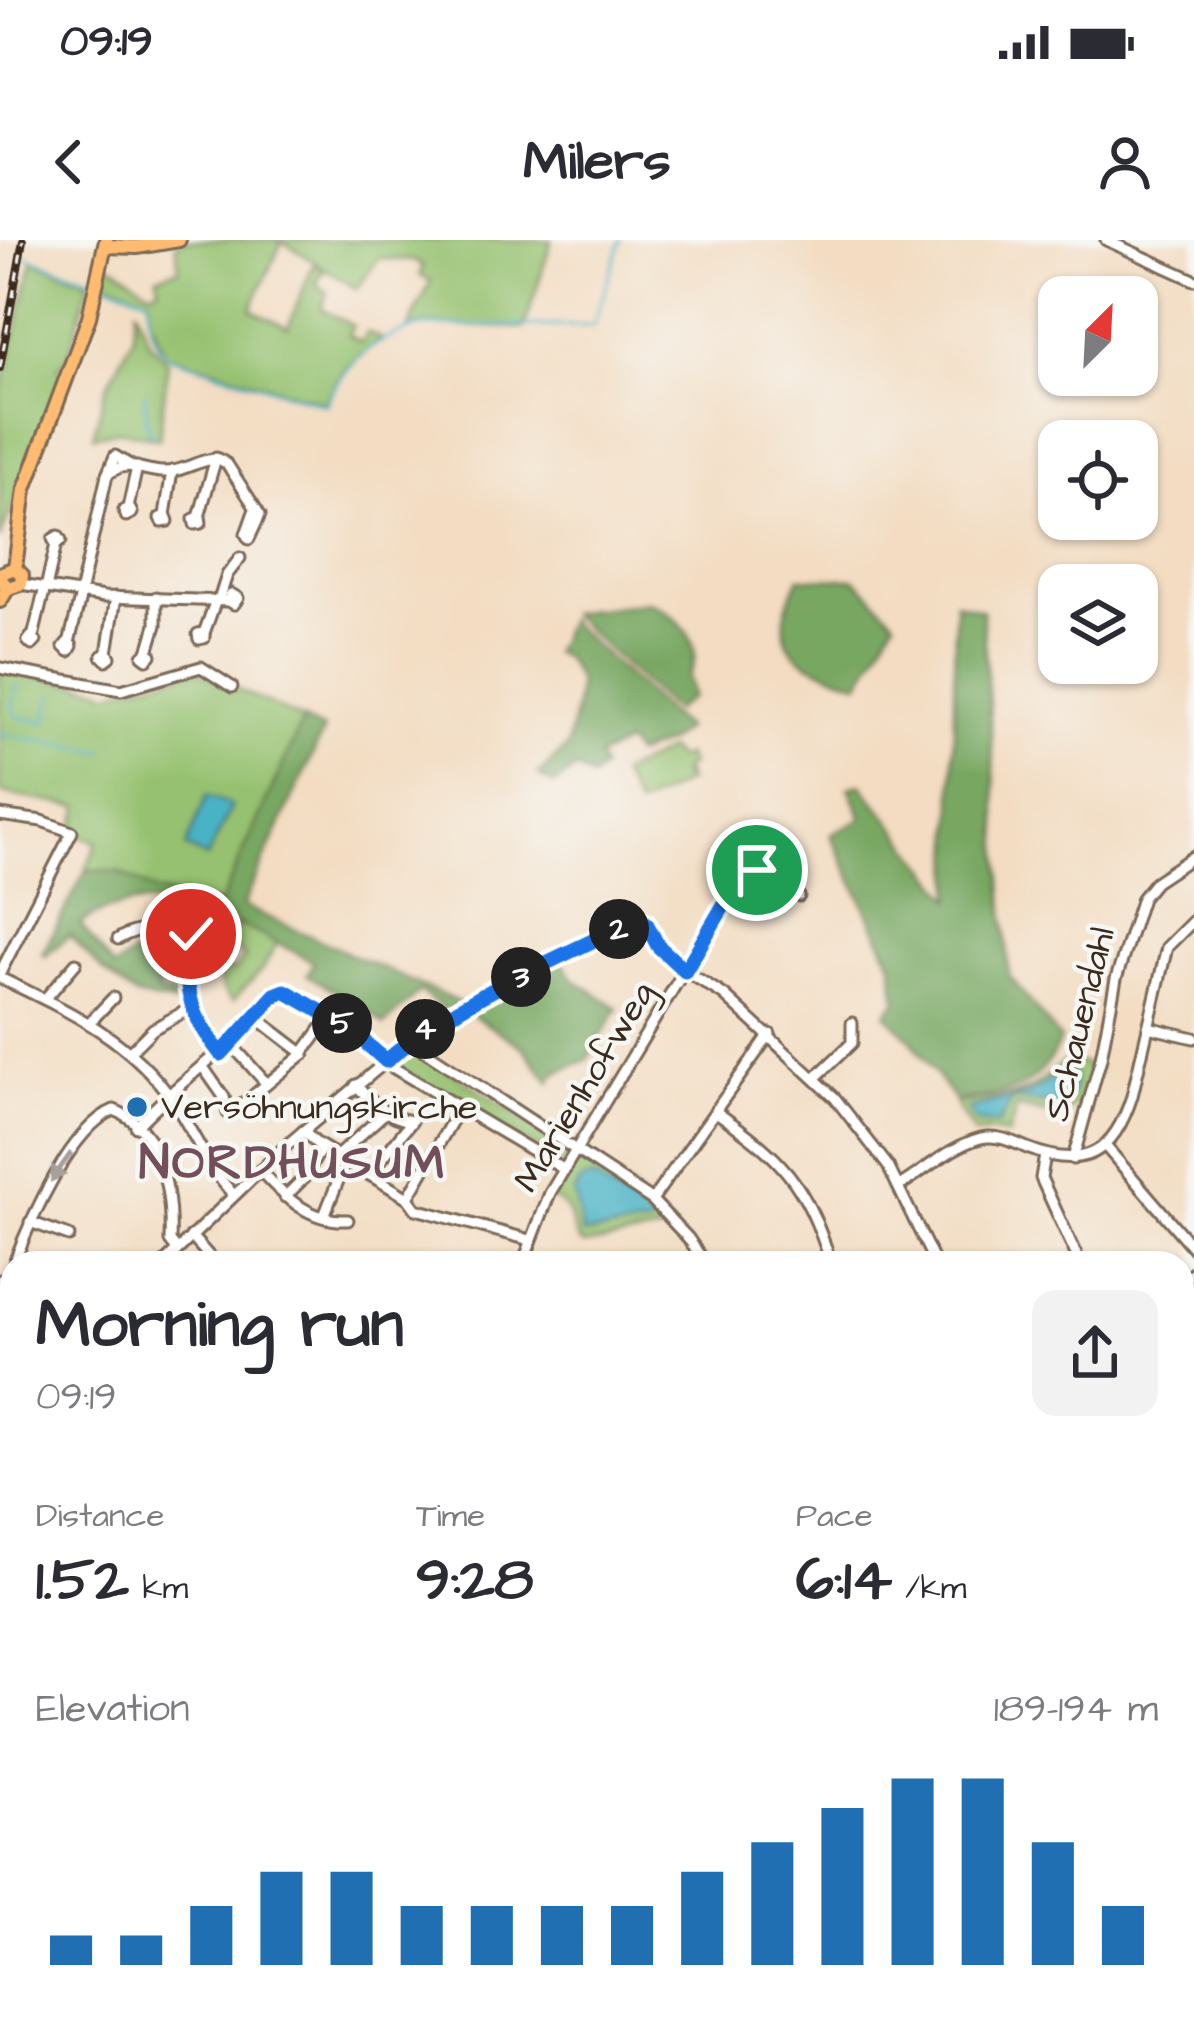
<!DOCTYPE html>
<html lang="en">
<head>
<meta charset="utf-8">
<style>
	body { margin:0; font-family:"Architects Daughter",sans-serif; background:#f2f2f3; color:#2b2b33; height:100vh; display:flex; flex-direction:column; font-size:45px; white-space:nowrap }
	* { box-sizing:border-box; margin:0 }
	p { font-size:39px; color:#7c7c81 }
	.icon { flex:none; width:66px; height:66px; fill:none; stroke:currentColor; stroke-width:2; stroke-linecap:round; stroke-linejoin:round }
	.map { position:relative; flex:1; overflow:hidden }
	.panel { position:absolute; left:0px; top:1011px; width:1194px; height:771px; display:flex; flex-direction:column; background:#fff; border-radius:36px 36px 0 0; box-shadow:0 3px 9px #0004 }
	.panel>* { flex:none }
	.needle { width:78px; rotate:24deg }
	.tools { position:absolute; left:1038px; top:36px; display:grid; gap:24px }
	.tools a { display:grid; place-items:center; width:120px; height:120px; border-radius:24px; background:#fff; box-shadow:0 3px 9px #0004; font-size:60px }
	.pin { position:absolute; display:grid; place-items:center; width:102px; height:102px; color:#fff; margin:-51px; border:6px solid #fff; border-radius:50%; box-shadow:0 3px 12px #0007 }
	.km { position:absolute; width:60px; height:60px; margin:-30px; border-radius:50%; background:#222; color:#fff; font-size:33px; line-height:60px; text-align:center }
	.round { display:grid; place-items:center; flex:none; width:126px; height:126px; border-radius:24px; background:#f2f2f3 }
	.summary { display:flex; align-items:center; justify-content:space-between; height:204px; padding:0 36px }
	h1 { font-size:66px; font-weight:700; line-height:90px }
	.metrics { display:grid; grid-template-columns:repeat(3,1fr); gap:18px; height:204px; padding:12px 36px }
	.metrics div { display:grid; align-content:center }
	.metrics b { font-size:60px; font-weight:700 }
	.metrics small { font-size:33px; font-weight:400 }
	.metrics p { font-size:33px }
	.chart { height:336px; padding:24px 36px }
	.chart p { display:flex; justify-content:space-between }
	.chart svg { width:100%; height:216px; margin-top:12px; stroke:#1f6fb2; stroke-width:6 }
	.status { display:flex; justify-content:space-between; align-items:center; height:84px; padding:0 60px; background:#fff; direction:ltr }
	.status svg { height:33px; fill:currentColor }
	header { display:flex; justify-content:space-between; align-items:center; height:156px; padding:0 36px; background:#fff; font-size:54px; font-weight:700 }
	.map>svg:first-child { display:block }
	.green { fill:#96c16f; stroke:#687646; stroke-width:3 }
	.forest { fill:#78a762; stroke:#5a6840; stroke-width:3 }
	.water { fill:#48b3c6; stroke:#426e72; stroke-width:3 }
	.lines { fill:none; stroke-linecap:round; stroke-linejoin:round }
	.stream { stroke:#48b3c6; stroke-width:3 }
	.minor-casing { stroke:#7b6857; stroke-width:15 }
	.major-casing { stroke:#7b6857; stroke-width:18 }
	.highway-casing { stroke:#7b6857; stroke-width:22 }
	.minor { stroke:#fff; stroke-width:9 }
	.major { stroke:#febb71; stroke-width:12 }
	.highway { stroke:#febb71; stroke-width:16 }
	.rail-casing { stroke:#3b2a1e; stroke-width:8 }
	.rail { stroke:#f6f6f2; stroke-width:3; stroke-dasharray:9; stroke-linecap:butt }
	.highway-bridge-casing { stroke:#7b6857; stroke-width:22; stroke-linecap:butt }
	.highway-bridge { stroke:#febb71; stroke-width:16 }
	.oneway { fill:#a79f9a }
	.route-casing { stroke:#fff; stroke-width:24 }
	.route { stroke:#1a73e8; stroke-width:15 }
	.poi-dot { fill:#1f6fb2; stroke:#f6f6f2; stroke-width:4.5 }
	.labels { text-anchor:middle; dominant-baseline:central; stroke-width:9; stroke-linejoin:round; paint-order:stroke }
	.street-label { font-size:36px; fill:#3b2a1e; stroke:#f6f6f2 }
	.poi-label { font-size:36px; fill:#3b2a1e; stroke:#f6f6f2; text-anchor:start }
	.district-label { font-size:48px; font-weight:bold; letter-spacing:3px; fill:#724f5a; stroke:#f6f6f2 }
</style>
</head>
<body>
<div class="status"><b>09:19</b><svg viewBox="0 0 49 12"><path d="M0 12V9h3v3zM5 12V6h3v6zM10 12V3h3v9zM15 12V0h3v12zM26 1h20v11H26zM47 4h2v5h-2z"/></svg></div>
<header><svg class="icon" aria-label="back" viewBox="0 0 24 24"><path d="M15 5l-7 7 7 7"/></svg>Milers<svg class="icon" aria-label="person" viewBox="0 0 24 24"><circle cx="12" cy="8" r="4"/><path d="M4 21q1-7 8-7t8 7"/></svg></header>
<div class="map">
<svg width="1194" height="1781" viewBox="0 0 1194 1781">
	<rect width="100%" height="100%" fill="#f6f6f2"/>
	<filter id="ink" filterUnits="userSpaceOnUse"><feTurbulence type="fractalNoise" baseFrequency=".00833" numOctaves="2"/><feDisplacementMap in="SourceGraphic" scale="24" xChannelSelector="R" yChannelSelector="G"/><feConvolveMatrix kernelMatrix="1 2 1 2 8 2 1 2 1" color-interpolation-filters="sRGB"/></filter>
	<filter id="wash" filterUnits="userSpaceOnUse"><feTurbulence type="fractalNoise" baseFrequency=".004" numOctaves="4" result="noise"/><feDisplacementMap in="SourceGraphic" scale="48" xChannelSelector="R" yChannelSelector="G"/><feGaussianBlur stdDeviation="2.7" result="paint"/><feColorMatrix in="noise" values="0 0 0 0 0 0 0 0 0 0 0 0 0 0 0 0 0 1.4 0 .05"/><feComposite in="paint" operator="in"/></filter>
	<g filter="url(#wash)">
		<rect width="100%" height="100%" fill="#f3dcc1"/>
		<!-- green -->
		<g class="green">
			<polygon points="185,0 275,0 281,4 251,69 288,87 313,25 324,31 316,44 327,52 322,69 353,86 348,95 361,102 367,92 381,99 344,129 325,163 165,114 149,75 149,58 104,40 106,25 115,26 150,51 159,47 157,36 179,29 176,4"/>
			<polygon points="280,0 552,0 524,88 423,85 408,89 431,41 420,35 423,26 414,21 379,18 357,49"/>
			<polygon points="33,21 90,41 66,124 61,122 58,128 63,131 0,299 0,157"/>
			<polygon points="136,67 149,102 168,122 159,199 119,190 93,196 106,148 133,97"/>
			<polygon points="0,429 104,449 105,453 196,430 303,480 220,665 156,652 119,632 86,630 97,602 73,592 80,567 0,553"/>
			<polygon points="668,510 677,519 685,515 690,525 683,530 688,540 682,536 685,543 637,567 620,534"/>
			<path d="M238,683L277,703L263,728L233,761C222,752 219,744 220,729L235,730L245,717L228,704Z"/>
			<polygon points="412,806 571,911 564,925 390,825 392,820"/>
			<path d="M1069,819L1098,829L1090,849L1067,873L1047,874L1017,867L1008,895L989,892L975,895L955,864C980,861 1008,859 1031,848C1046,840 1054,827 1069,819Z"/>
			<path d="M578,917L630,949L675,989L584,1005L580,1002C568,985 575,967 551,959Z"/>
			<polygon points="1194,1112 1194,1230 1189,1253 1194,1241 1194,1346 1182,1356 1182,1280 1188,1265 1182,1275 1182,1118"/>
			<polygon points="1194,1649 1194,1781 1071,1781 1065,1775 1070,1770 1182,1770 1182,1661"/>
		</g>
		<!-- forest -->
		<g class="forest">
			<path d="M799,338L855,339L895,380L860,443C797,424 763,410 799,338Z"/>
			<path d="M648,362C676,372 708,404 688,436L692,457L674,471L569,373Z"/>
			<path d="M955,362L982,370L1009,736L1060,799C1041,851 1005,855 955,861L911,800L886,774L897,760L892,723L831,595L862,578L849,547L861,544L952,659Z"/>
			<polygon points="567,380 685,489 669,502 635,515 626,503 598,517 602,529 591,538 576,528 555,545 538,535 567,507 576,466 578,441 565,418 553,412"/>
			<path d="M303,480L324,490L243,666L460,763L445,771L420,751L384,785L362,766L307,735L314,722C244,686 156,633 80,684L114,729L132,715L162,711L158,752L187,761L188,766L135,756L102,730L69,695L46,716L42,714L86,630L119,632L156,652L220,664Z"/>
			<polygon points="562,721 573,739 618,768 587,820 555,833 550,842 523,807 461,768"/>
		</g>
		<!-- water -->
		<g class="water">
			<polygon points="207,555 232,566 207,618 186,607"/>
			<polygon points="1064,831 1074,834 1074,852 1060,865 1013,859 998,884 976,882 968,869 1029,854"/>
			<polygon points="594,938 653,980 653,985 583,994 574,953 581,940"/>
		</g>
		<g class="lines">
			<!-- stream -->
			<g class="stream">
				<polyline points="26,17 93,39"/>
				<path d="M104,42L148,58C148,79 152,105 170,117L326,165C344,121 378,96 423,86H593L621,0"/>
				<polyline points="145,153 147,189 153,196"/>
				<polyline points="17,445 13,469 19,477 46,482 53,454"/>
				<polyline points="0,494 85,508"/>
				<polyline points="89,509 104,511"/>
				<polyline points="203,1770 226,1781"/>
				<polyline points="0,1776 32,1781"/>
				<polyline points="80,1781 117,1770"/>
				<polyline points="1176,1781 1194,1748"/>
			</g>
		</g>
	</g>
	<g filter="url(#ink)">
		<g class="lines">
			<!-- minor casing -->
			<g class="minor-casing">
				<g id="minor">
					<polyline points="1106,0 1194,40"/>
					<polyline points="107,235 115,216 130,225"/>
					<polyline points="128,268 137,227"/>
					<polygon points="130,269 132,273 126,276 124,270"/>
					<polyline points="165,275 172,231"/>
					<polygon points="166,276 168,281 162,282 160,278"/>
					<polyline points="199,277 216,218"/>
					<polygon points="200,277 201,283 195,284 194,279"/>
					<polygon points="58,296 61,301 56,304 53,299"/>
					<polyline points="21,344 104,357 228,361"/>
					<polyline points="46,348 56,304"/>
					<path d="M80,354L107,235C126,218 140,231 162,232C183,233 199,218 219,219L227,224L260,275L249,299L246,294L255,269"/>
					<polygon points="231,354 238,358 234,364 228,361"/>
					<polyline points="219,360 227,335 240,318"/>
					<polyline points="204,393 216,360"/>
					<polygon points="204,393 204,398 199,399 198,394"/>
					<polygon points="31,397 36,401 32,405 28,401"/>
					<polyline points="33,397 45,347"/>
					<polygon points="67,403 72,406 69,411 64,407"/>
					<polyline points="69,403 81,354"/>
					<polygon points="147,412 151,415 147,419 143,416"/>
					<polyline points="148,412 156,385 156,357"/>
					<polyline points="107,413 116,357"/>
					<polygon points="107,413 110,417 106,420 102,416"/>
					<polyline points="0,428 121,450 201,427 232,447"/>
					<polyline points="0,575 42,581 72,592 0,733"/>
					<path d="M191,697C181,746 190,775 221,814"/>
					<path d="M118,699C139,686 164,687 188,690L191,697L215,704L222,701"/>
					<path d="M0,738C67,770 130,798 173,861C195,894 207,927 234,955"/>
					<polyline points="45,759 76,723"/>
					<polyline points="257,778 304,814"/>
					<polyline points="90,782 113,758"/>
					<polyline points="1148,787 1194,798"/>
					<polyline points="410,801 652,960 688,998 705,1023"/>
					<polyline points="231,804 266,843"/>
					<polyline points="130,812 153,789 191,768"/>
					<polyline points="203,827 224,857 228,873 232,873 301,816 330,776"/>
					<polyline points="816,837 852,803 852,783"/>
					<path d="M356,845C372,863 388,878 412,881L369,935"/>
					<path d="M715,871C783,919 805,942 831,1023"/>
					<path d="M136,887C182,837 233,807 277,753L285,751L355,792L392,827L565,930"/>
					<polyline points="303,891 316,903 408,958 416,969 530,1000"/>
					<polyline points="1107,908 1194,1009"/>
					<polyline points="1045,915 1041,938 1080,1023"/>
					<polyline points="337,916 386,872"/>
					<polyline points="1073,919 1101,818 1116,739 1142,658 1155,642 1194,616"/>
					<path d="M260,930C284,957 310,982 348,980"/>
					<path d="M899,946C924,931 953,905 981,898C997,894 1013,902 1027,908C1085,931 1114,913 1132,856L1167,707L1194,680"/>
					<polyline points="285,957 304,938 322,907"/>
					<polyline points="408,958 460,867"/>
					<polyline points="652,960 770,794"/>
					<polyline points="324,976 346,921"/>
					<polyline points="30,982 69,996"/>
					<polyline points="191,996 215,1023"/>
					<path d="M14,1023C30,981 71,887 114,870C163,888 172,957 170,1001L177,1010"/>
					<polyline points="164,1023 288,904 426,788 462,765 640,680 673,723 724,755 835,858 888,926 935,1023"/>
					<polyline points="523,1023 550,953 737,643 750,632 762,629 799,656"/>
					<polyline points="586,1023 611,1019 617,1023"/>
					<polyline points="0,1040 12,1041"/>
					<polyline points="1182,1042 1194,1031"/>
					<polyline points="0,1087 12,1091"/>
					<polyline points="0,1178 12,1171"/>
					<polyline points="0,1223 12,1228"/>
					<polyline points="0,1316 12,1318"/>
					<polyline points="1182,1361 1194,1351"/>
					<polyline points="0,1432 12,1435"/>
					<polyline points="0,1695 12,1700"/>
					<path d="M416,1770C453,1781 512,1781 550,1770"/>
				</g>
			</g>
			<!-- major casing -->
			<g class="major-casing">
				<g id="major">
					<polyline points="105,6 137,7 179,0"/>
					<polyline points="15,328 25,249 89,77 106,0"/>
					<polyline points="0,361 8,348 21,344 22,335 15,328 2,333 1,340 8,348"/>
					<polyline points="1182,1108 1194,1099"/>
					<polyline points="0,1487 12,1490"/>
					<polyline points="1182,1584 1194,1585"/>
					<polyline points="0,1595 12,1601"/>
					<polyline points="363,1781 363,1770"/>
				</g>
			</g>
			<!-- highway casing -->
			<g class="highway-casing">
				<polyline id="highway" points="1182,1656 1194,1643"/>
			</g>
			<!-- minor -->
			<use href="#minor" class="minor"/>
			<!-- major -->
			<use href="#major" class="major"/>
			<!-- highway -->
			<use href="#highway" class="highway"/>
			<!-- rail casing -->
			<g class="rail-casing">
				<polyline id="rail" points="0,128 23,0"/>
			</g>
			<!-- rail -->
			<use href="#rail" class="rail"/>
			<!-- highway-bridge casing -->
			<g class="highway-bridge-casing">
				<polyline id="highway-bridge" points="1049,1781 1062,1770"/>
			</g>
			<!-- highway-bridge -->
			<use href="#highway-bridge" class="highway-bridge"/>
		</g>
		<!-- one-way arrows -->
		<defs><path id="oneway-solid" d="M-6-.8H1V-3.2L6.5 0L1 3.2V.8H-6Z" transform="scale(3)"/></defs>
		<use class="oneway" href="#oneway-solid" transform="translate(61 927) rotate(125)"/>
	</g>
	<g class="lines" filter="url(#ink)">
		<!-- route casing -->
		<g class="route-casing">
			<path id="route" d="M191,694C181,745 189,774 221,814L275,755L285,751L348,787L386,821C459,759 548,723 634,681L646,683L658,706L685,731L737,643L757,630"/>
		</g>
		<!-- route -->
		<use href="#route" class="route"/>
	</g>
	<!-- markers -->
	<circle class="poi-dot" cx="137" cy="867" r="12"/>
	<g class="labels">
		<!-- street labels -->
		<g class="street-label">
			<text transform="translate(1080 784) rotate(-76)">Schauendahl</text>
			<text transform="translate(585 847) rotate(-59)">Marienhofweg</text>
		</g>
		<!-- poi labels -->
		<g class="poi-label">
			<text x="161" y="867">Versöhnungskirche</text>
		</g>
		<!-- district labels -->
		<g class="district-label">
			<text x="293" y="924">NORDHUSUM</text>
		</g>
	</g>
</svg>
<div class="tools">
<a><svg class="needle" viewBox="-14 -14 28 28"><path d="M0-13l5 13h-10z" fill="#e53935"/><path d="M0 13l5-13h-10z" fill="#7c7c81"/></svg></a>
<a><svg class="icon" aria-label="locate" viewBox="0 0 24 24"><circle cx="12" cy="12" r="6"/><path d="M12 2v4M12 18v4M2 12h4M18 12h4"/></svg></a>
<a><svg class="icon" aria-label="layers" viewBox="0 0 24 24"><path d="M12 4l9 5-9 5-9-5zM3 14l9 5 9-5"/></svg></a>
</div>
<div class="pin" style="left:757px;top:630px;background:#1e9e55"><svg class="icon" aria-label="arrive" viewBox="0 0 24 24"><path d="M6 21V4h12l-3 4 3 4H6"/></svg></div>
<div class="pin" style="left:191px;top:694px;background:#d93025"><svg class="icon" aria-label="check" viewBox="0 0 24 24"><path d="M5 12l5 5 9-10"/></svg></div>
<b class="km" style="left:619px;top:689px">2</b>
<b class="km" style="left:521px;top:737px">3</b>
<b class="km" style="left:425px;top:789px">4</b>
<b class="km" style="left:342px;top:783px">5</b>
<section class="panel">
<div class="summary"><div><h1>Morning run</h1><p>09:19</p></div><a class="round"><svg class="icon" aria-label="share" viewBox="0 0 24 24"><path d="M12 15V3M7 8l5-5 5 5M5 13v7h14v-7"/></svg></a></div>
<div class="metrics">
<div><p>Distance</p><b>1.52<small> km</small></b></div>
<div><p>Time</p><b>9:28</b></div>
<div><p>Pace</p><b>6:14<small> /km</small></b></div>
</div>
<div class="chart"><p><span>Elevation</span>189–194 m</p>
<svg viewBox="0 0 160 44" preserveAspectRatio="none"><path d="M5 44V38M15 44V38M25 44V32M35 44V25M45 44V25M55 44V32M65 44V32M75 44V32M85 44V32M95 44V25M105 44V19M115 44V12M125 44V6M135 44V6M145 44V19M155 44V32"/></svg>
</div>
</section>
</div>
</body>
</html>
